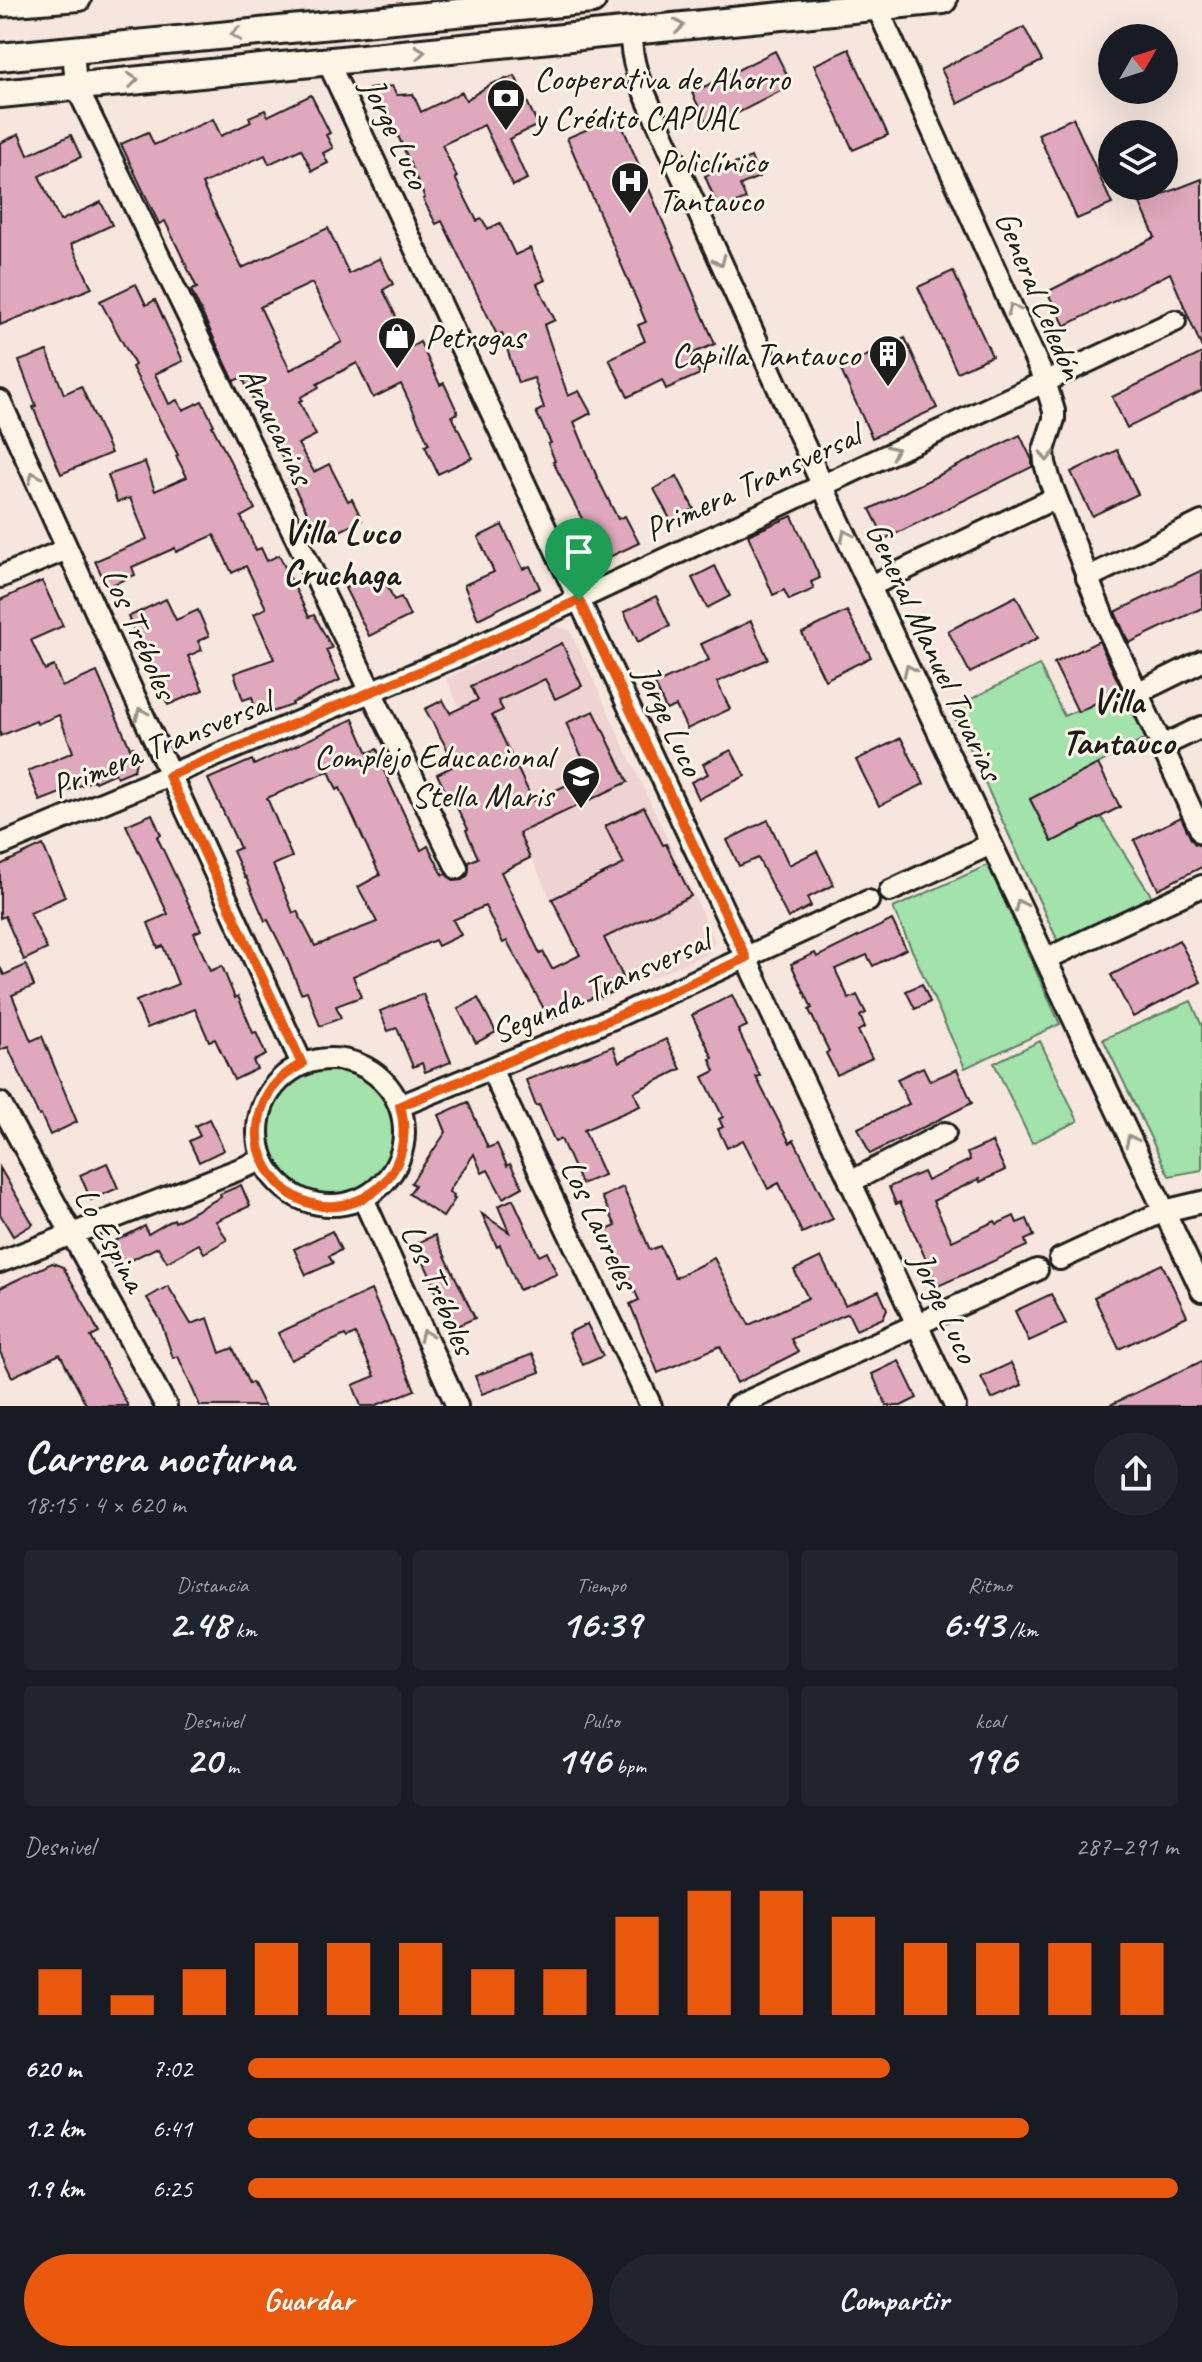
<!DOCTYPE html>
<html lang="es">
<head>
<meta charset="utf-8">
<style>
	body { margin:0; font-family:Caveat,sans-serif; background:#20242c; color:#f1f3f6; height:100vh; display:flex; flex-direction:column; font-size:30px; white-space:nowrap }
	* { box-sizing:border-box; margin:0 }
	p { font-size:26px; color:#9ea1a6 }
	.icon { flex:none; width:44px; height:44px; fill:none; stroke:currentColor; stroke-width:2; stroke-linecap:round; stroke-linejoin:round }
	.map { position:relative; height:1406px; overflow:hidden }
	.drawer { display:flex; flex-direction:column; background:#171b24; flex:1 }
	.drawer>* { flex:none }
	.needle { width:52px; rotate:51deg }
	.fabs { position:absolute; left:1098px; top:24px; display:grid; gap:16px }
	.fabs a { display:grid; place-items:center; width:80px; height:80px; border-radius:50%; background:#171b24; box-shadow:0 8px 32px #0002; font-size:40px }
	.pin { position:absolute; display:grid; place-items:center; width:68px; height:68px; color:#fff; margin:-82px -34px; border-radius:50% 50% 50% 0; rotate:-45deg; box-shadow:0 0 8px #0007 }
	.pin .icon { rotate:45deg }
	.round { display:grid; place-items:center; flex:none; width:84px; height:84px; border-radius:42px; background:#20242c }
	.summary { display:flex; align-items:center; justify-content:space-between; height:136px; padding:0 24px }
	h1 { font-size:44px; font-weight:700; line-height:60px }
	.stats { display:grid; grid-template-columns:repeat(3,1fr); gap:12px; height:136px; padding:8px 24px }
	.stats div { display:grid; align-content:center; border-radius:8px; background:#20242c; text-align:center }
	.stats b { font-size:40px; font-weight:700 }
	.stats small { font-size:22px; font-weight:400 }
	.stats p { font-size:22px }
	.chart { height:224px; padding:16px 24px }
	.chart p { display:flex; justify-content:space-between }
	.chart svg { width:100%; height:144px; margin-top:8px; stroke:#ea580c; stroke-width:6 }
	.button { display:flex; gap:16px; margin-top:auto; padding:16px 24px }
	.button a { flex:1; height:92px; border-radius:48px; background:#ea580c; color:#fff; font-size:32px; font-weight:700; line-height:92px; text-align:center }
	.button a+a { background:#20242c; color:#f1f3f6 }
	ul { padding:0 24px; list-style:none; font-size:26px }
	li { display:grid; grid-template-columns:128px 96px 1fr; align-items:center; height:60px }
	li i { height:20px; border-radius:10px; background:#ea580c }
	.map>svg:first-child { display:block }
	.built { fill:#efd3d3 }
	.green { fill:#a2e2ab; stroke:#5f7f64; stroke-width:2 }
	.building { fill:#e0a8bc; stroke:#1c1c1c; stroke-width:2; fill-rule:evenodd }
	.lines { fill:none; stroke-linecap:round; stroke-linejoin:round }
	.minor-casing { stroke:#1c1c1c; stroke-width:26 }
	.major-casing { stroke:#1c1c1c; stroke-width:32 }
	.minor { stroke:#fcf5e5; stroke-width:20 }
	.major { stroke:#fcf5e5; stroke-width:26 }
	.oneway { stroke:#97938b }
	.route-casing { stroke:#fff; stroke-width:16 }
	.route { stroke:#ea580c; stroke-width:10 }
	.labels { text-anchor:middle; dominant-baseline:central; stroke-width:6; stroke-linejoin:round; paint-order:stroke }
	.poi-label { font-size:34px; fill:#1c1c1c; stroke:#fcf5e5; text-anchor:start }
	.street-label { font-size:34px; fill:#1c1c1c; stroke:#fcf5e5 }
	.neighbourhood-label { font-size:36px; font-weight:bold; fill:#1c1c1c; stroke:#fcf5e5 }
</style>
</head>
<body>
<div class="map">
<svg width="1202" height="1406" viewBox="0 0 1202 1406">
	<rect width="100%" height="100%" fill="#f6e6dd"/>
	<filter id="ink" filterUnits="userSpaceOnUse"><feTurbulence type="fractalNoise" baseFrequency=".0125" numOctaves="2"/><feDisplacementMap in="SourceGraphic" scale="16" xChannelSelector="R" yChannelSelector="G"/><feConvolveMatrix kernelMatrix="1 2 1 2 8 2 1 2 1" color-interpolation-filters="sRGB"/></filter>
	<g filter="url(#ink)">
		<!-- built -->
		<polygon class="built" points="554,626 570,630 715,941 709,953 599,1000 446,679"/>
		<!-- green -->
		<g class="green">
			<polygon points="1039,665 1064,716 1122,690 1147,738 1030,800 1052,842 1101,817 1152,897 1060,946 951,709"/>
			<polygon points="988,865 1060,1024 965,1068 893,908"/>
			<polygon points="1191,1001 1202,1026 1202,1170 1169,1176 1103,1039"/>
			<polygon points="1040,1041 1078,1121 1032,1143 994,1063"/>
			<circle cx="331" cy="1133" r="63"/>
		</g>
		<!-- building -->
		<g class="building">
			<polygon points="1024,27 1042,61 958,104 941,69"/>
			<polygon points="849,49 888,135 853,150 814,65"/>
			<polygon points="775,51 792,85 709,128 692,93"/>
			<polygon points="515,76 538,125 509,139 527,179 513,186 484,125 442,145 457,177 455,178 477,221 482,219 488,229 500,223 515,255 530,248 545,280 537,284 555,320 544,325 568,396 579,391 591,413 574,422 597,477 618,519 625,516 639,543 603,560 553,462 555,461 548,444 551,443 536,412 544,408 534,378 518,383 502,333 497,335 442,221 436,224 423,199 425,198 387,110 378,111 369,89 392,86 397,95 413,94 421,112 462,92 466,100 491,84"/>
			<path d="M311,95L330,133L326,135L333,148L323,153L328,163L312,171L301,149L269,164L265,155L202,184L242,268L328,228L349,274L380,258L393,284L383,290L411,347L420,342L440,385L444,383L458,413L452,416L472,458L438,474L425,446L429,444L401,384L373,398L357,363L317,384L319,387L301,397L302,400L299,401L316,435L298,444L314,472L329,464L348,501L352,499L362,520L322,540L289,478L292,477L242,377L234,381L191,290L197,288L165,221L159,224L121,144L148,132L154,145L213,119L221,136L251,122L249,117L265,110L268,116ZM312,283L342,342L290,370L260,307Z"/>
			<polygon points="618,116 715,344 691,354 700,374 666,389 662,380 628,397 609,359 645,341 638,325 646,322 567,138"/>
			<polygon points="1073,118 1112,204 1077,219 1038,134"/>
			<polygon points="19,134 28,155 71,135 81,157 39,176 60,221 101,202 112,225 71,244 92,288 0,325 0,143"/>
			<polygon points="751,157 759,177 740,185 746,199 719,210 705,176"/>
			<polygon points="1202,179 1202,348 1170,273 1065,326 1047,292 1155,237 1140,203"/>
			<polygon points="953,271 992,356 957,372 918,287"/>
			<polygon points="136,284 146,305 155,300 183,361 155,374 169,404 177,400 183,410 202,401 214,425 212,426 255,509 241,517 256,550 261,548 267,561 279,555 309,617 314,615 332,648 326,650 340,680 292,703 293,705 263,715 259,706 255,708 252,697 243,700 234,673 274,659 254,614 266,608 246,566 232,573 214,535 176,552 175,548 132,567 135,575 107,587 95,561 147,539 130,498 117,502 108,475 145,462 155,491 187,477 176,456 178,455 132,367 135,365 100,301"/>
			<polygon points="905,338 937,408 872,438 840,368"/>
			<polygon points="47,351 64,394 81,386 111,453 61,474 33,407 36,406 19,361"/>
			<polygon points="1202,353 1202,391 1127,428 1112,397"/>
			<polygon points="1020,435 1032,460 1032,467 885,539 870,509"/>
			<polygon points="1117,450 1138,494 1092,516 1071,472"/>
			<polygon points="677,476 694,509 671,521 654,489"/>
			<polygon points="792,516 820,578 811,582 814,589 789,600 784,590 773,595 748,535"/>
			<polygon points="502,525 523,569 530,566 540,588 478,619 464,585 494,572 478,537"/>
			<polygon points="715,566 730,596 707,608 692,578"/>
			<polygon points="1202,570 1202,608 1129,643 1115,612"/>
			<polygon points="381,572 394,600 401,597 410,616 369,636 345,588"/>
			<polygon points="42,581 63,626 31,640 45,670 54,666 62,687 97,672 130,748 133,747 137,757 134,770 117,777 115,773 95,782 94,780 40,801 28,771 73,752 59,715 37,724 36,721 0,736 0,600"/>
			<polygon points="656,596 670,626 638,642 624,612"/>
			<polygon points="1016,596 1038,638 970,673 948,631"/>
			<polygon points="166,599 176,620 198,610 209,636 198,641 202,650 188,656 203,690 168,705 128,617"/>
			<polygon points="847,611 871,657 825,680 802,633"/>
			<polygon points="751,621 768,659 717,682 730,709 687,729 676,706 666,710 655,684 709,660 701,644"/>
			<polygon points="1099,641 1122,690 1078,712 1054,663"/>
			<path d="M562,643L582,686L555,699L545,679L498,701L503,710L492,715L533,801L590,774L566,723L594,711L628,782L519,833L530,858L501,872L540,954L543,952L552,969L580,955L552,899L624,864L605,826L644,807L663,845L666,844L691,896L604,938L627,985L601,997L599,994L550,1020L507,941L503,943L485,906L453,920L461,935L438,946L435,940L353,976L361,997L336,1006L341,1018L320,1026L307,991L301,993L284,952L268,920L265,921L246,877L245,878L233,851L240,848L208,779L252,760L254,765L353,719L368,753L377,749L385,767L383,769L421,850L428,846L443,875L445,874L455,881L462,880L468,875L469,862L478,858L466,830L468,829L451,796L448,797L437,774L456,765L425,709L443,700L450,713L478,700L471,686ZM329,771L337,790L340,788L380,875L358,887L377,922L315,946L297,911L293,913L273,865L292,857L267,798Z"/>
			<polygon points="901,738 924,784 879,806 856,760"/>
			<polygon points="731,750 745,776 699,799 691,782 708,774 703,764"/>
			<polygon points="1098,764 1120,807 1052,842 1030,799"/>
			<polygon points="152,814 161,835 157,837 201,930 194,933 210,971 222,966 235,998 238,996 253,1033 256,1032 266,1055 253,1061 257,1069 234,1080 215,1039 209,1041 195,1009 147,1028 136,1001 178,984 163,946 158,948 148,923 168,914 126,825"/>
			<polygon points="1181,817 1191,839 1195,844 1202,846 1202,867 1158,889 1134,840"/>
			<polygon points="768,820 789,865 817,851 834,885 807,898 811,906 788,918 758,858 739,866 727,840"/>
			<polygon points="43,845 65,897 30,913 47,949 24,960 5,916 0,918 0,865"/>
			<polygon points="892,920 906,949 873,966 867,955 835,969 849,999 857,995 866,1013 860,1016 865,1027 858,1031 872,1058 837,1075 826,1053 829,1051 809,1010 812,1008 791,964 815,953 817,957"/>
			<polygon points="1179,940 1201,982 1133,1017 1111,975"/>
			<polygon points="26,965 34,986 12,995 31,1041 42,1036 77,1122 50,1135 41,1115 39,1116 8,1047 0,1050 0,967 4,975"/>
			<polygon points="922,984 930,1002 915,1009 906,991"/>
			<polygon points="423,994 451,1062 425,1072 422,1063 413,1067 397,1028 388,1031 380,1011"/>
			<polygon points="732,995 747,1026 738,1030 760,1076 756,1077 790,1143 794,1140 833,1219 802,1233 779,1183 768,1189 743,1140 727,1148 718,1129 723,1127 719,1119 723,1117 703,1077 715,1071 710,1059 713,1058 692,1015"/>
			<polygon points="478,998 496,1032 476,1043 458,1009"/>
			<polygon points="666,1039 681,1069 634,1092 640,1106 584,1130 604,1175 581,1184 561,1139 555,1142 539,1105 536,1106 526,1080 613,1046 619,1062"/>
			<polygon points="923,1067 930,1081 957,1069 972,1103 870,1154 858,1128 909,1104 897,1079"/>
			<polygon points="468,1102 488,1148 497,1144 507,1166 510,1164 523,1187 503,1198 488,1170 482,1173 474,1154 450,1189 449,1192 454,1195 453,1198 455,1199 443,1217 409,1194 415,1185 411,1183 446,1132 439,1115"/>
			<polygon points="209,1119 224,1150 199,1162 189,1141 200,1136 195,1126"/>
			<polygon points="992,1142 1005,1170 980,1182 979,1179 933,1201 952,1241 995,1221 997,1224 1014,1216 1017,1223 1027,1219 1034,1236 1025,1240 1027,1246 938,1286 900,1202 896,1204 889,1187 923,1172 927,1181 970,1160 967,1153"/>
			<polygon points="107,1163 118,1188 91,1200 80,1175"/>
			<polygon points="0,1168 33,1224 13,1236 0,1214"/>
			<polygon points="241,1185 250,1206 216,1221 227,1240 204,1253 199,1244 167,1262 158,1247 114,1268 103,1247 145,1226 148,1234 174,1219 175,1222 221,1197 220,1194"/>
			<polygon points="623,1187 650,1250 660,1246 675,1278 714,1258 749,1325 808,1298 794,1270 821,1257 845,1305 879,1291 887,1309 883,1318 856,1330 848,1313 791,1339 798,1352 737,1383 720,1346 658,1373 630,1304 639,1300 613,1244 608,1246 602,1232 616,1226 602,1197"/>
			<polygon points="513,1199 539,1256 547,1252 557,1274 519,1290 500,1245 497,1247 482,1214 509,1232 498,1206"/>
			<polygon points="332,1231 341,1250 329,1256 333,1263 306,1275 294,1249"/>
			<polygon points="435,1235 475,1318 452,1328 434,1288 436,1288 415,1244"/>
			<polygon points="52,1263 63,1267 84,1303 99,1333 91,1337 128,1406 87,1406 60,1354 12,1377 0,1352 0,1288"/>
			<polygon points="1162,1264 1187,1316 1119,1349 1094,1297"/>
			<polygon points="168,1286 191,1324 208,1318 220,1353 233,1348 249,1384 252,1382 264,1406 200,1406 178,1356 173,1358 160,1319 147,1298"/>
			<polygon points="371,1290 415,1390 374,1406 361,1406 353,1385 375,1376 355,1334 347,1338 345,1335 291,1360 278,1333"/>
			<polygon points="1051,1294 1066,1324 1029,1341 1015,1311"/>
			<polygon points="587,1324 603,1356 583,1365 568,1333"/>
			<polygon points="533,1354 540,1372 482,1394 475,1376"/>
			<polygon points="899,1361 917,1398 901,1406 887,1406 872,1374"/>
			<polygon points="1202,1361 1202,1406 1108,1406"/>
			<polygon points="1011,1363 1022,1385 992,1399 981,1377"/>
		</g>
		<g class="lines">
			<!-- minor casing -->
			<g class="minor-casing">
				<g id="minor">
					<polyline points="0,6 80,0"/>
					<polyline points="877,7 1045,381 1054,411 1054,419 1044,450 1045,463 1050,481 1107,627 1202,833"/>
					<path d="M631,31C630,64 643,90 656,119L830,502L1202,1291"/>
					<polyline points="73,50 76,86 457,868"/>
					<polyline points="328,62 955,1406"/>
					<polyline points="0,401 302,1064"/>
					<polyline points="0,577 67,549"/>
					<polyline points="1087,578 1202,522"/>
					<polyline points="870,586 1055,498"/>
					<polyline points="1137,693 1202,661"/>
					<polyline points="1162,746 1202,727"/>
					<polyline points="0,845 457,656 1175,321"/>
					<polyline points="890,891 991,844"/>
					<polyline points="1046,959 1202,886"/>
					<circle cx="331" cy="1132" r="73"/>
					<polyline points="491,1069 651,1406"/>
					<polyline points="0,1103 166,1406"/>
					<polyline points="400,1106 616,1017 868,901"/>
					<polyline points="850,1182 945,1133"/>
					<polyline points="363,1198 457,1406"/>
					<polyline points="1060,1259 1164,1211 1202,1202"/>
					<polyline points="0,1262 263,1160"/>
					<polyline points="737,1406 1037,1270"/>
				</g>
			</g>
			<!-- major casing -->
			<g class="major-casing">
				<g id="major">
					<polyline points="0,57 592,0"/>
					<polyline points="0,94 943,0"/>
				</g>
			</g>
			<!-- minor -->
			<use href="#minor" class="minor"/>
			<!-- major -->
			<use href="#major" class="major"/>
		</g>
		<!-- one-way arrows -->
		<defs><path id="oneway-chevron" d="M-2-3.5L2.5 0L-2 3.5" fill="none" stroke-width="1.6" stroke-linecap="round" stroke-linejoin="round" transform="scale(2)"/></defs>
		<g class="oneway">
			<use href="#oneway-chevron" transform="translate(679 26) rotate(-6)"/>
			<use href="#oneway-chevron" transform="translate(236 34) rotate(174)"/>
			<use href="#oneway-chevron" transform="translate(420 52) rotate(-6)"/>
			<use href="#oneway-chevron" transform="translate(133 80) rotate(-6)"/>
			<use href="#oneway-chevron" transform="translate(720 261) rotate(66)"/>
			<use href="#oneway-chevron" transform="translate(1013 309) rotate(-114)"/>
			<use href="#oneway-chevron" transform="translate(893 451) rotate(-25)"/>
			<use href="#oneway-chevron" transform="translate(1047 456) rotate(91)"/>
			<use href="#oneway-chevron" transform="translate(34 477) rotate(-114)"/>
			<use href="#oneway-chevron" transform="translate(846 535) rotate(-115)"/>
			<use href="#oneway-chevron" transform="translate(909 670) rotate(-115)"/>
			<use href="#oneway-chevron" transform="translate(141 713) rotate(-114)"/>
			<use href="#oneway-chevron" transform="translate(1020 905) rotate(-115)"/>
			<use href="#oneway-chevron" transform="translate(1131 1140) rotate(-115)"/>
			<use href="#oneway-chevron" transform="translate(425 1335) rotate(-114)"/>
		</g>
	</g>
	<g class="lines" filter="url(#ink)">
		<!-- route casing -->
		<g class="route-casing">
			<path id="route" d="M579,600L746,958L616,1017L400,1106C425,1197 311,1245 267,1167C259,1153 256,1136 259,1120C263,1094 279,1076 302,1064L169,776L457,656Z"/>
		</g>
		<!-- route -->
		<use href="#route" class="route"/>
	</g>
	<!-- icons -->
	<defs>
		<g id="bank-pin" transform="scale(2)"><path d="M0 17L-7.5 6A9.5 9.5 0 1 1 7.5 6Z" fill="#1c1c1c" stroke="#fcf5e5"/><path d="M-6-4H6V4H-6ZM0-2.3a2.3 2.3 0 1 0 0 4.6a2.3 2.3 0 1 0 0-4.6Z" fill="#fff"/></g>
		<g id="hospital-pin" transform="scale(2)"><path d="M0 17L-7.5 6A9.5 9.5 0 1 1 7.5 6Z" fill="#1c1c1c" stroke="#fcf5e5"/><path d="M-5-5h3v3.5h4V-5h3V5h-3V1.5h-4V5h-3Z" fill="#fff"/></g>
		<g id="shop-pin" transform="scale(2)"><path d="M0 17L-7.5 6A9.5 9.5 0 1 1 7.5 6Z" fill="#1c1c1c" stroke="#fcf5e5"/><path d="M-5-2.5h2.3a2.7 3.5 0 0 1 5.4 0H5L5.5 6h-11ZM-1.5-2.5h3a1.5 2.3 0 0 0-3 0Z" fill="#fff"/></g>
		<g id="building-pin" transform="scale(2)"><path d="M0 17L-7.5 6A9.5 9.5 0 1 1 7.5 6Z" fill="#1c1c1c" stroke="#fcf5e5"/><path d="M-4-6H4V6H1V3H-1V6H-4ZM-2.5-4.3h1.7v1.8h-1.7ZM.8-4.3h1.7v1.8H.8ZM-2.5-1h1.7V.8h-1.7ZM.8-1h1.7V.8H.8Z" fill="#fff"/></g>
		<g id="school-pin" transform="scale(2)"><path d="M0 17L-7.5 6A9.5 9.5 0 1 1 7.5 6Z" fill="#1c1c1c" stroke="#fcf5e5"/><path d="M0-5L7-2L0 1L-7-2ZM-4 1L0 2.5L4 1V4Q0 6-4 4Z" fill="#fff"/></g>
	</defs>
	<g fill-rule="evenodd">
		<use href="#bank-pin" x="506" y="98"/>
		<use href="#hospital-pin" x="630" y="181"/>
		<use href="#shop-pin" x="397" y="336"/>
		<use href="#building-pin" x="888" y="354"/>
		<use href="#school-pin" x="581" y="776"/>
	</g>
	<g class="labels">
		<!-- poi labels -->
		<g class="poi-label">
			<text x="534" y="78">Cooperativa de Ahorro<tspan x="534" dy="39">y Crédito CAPUAL</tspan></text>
			<text x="658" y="161">Policlínico<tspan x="658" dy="39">Tantauco</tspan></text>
			<text x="425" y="336">Petrogas</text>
			<text x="860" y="354" text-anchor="end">Capilla Tantauco</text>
			<text x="553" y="756" text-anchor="end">Complejo Educacional<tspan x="553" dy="39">Stella Maris</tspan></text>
		</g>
		<!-- street labels -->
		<g class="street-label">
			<text transform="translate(396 133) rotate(65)">Jorge Luco</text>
			<text transform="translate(1040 295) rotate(67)">General Celedón</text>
			<text transform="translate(277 425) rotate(64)">Araucarias</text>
			<text transform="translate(752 482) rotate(-25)">Primera Transversal</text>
			<text transform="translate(140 633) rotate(66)">Los Tréboles</text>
			<text transform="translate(935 651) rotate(65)">General Manuel Tovarias</text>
			<text transform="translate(670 720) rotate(65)">Jorge Luco</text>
			<text transform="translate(161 744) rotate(-22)">Primera Transversal</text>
			<text transform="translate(600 986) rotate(-24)">Segunda Transversal</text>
			<text transform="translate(600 1224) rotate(65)">Los Laureles</text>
			<text transform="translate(111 1239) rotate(61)">Lo Espina</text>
			<text transform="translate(439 1289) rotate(66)">Los Tréboles</text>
			<text transform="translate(945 1307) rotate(65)">Jorge Luco</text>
		</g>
		<!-- neighbourhood labels -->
		<g class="neighbourhood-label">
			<text x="341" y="532">Villa Luco<tspan x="341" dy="41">Cruchaga</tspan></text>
			<text x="1118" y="701">Villa<tspan x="1118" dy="41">Tantauco</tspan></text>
		</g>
	</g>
</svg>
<div class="fabs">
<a><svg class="needle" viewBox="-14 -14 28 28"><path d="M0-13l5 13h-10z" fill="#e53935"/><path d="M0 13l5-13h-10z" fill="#9ea1a6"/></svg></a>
<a><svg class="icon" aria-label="layers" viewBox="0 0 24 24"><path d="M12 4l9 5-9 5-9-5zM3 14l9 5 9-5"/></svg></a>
</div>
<div class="pin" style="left:579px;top:600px;background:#1e9e55"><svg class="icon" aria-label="arrive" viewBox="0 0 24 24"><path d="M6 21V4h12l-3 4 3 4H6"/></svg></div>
</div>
<section class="drawer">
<div class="summary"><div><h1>Carrera nocturna</h1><p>18:15 · 4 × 620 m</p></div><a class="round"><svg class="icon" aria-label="share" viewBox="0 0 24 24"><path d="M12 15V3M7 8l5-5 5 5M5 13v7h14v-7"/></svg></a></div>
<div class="stats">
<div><p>Distancia</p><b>2.48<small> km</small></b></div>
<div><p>Tiempo</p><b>16:39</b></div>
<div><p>Ritmo</p><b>6:43<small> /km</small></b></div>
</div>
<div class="stats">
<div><p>Desnivel</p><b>20<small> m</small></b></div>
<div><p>Pulso</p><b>146<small> bpm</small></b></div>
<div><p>kcal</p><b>196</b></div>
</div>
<div class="chart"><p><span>Desnivel</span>287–291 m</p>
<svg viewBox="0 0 160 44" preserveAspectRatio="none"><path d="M5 44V30M15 44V38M25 44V30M35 44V22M45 44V22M55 44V22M65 44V30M75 44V30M85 44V14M95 44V6M105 44V6M115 44V14M125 44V22M135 44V22M145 44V22M155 44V22"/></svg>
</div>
<ul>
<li><b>620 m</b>7:02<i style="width:69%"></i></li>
<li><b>1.2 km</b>6:41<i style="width:84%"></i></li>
<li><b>1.9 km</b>6:25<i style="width:100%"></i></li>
</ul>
<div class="button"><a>Guardar</a><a>Compartir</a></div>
</section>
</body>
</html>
